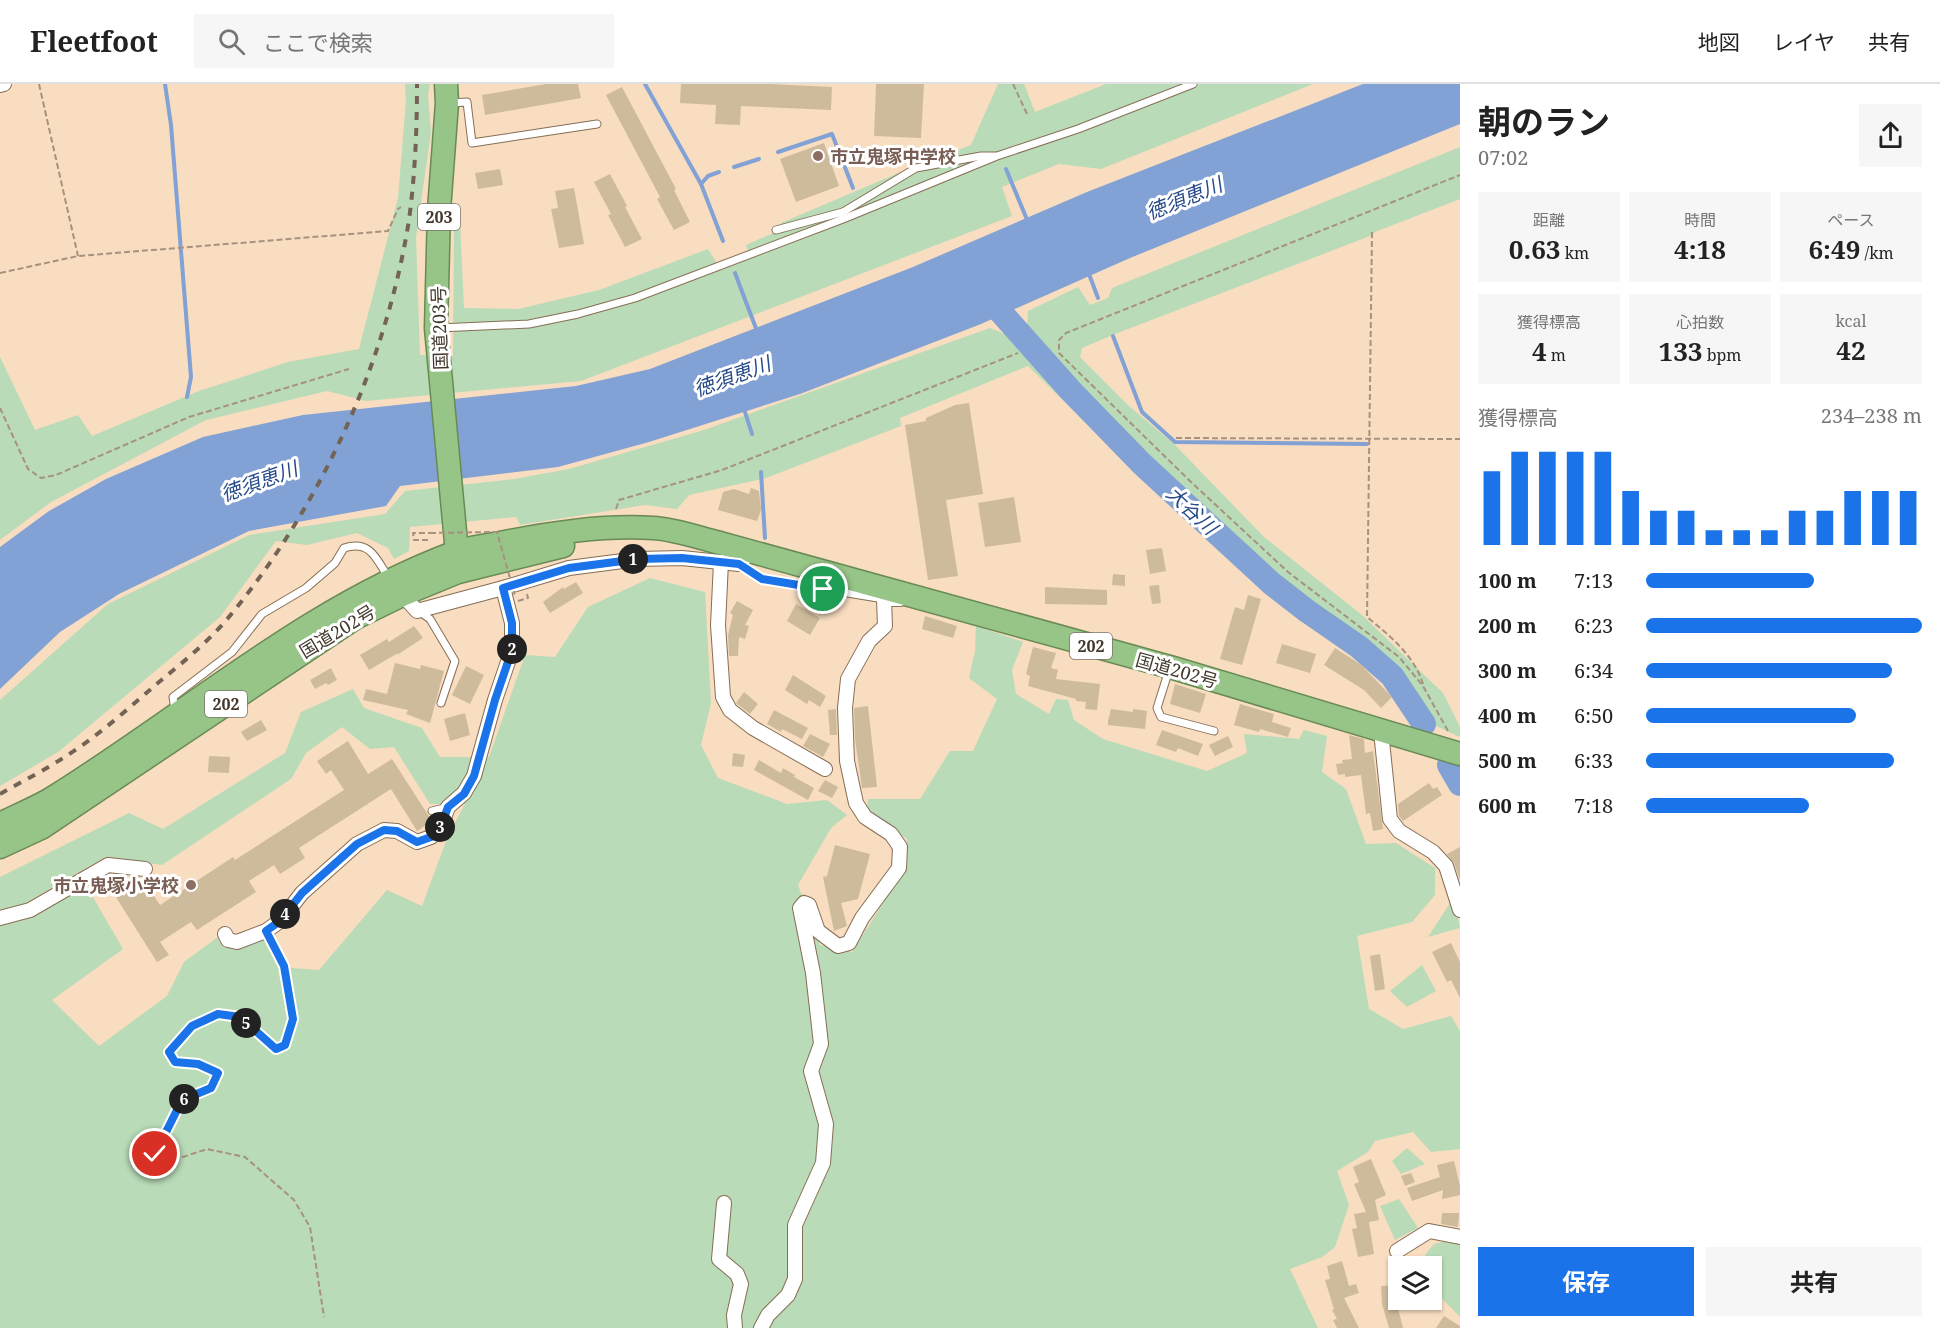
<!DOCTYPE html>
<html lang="ja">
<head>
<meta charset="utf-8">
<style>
	body { margin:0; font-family:"Noto Serif","Noto Sans JP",serif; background:#f6f6f6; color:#222; height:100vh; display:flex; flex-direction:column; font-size:22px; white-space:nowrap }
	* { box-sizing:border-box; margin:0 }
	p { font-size:20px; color:#767676 }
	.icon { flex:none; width:33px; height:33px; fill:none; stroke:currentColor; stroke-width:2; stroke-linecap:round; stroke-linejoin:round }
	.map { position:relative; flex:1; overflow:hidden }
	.sheet { display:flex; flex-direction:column; background:#fff; width:480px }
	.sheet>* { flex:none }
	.buttons { position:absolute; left:1388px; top:1172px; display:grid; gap:12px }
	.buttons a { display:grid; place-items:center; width:54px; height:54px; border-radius:0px; background:#fff; box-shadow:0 2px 4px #0004; font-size:30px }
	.pin { position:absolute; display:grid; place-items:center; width:51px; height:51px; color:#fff; margin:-26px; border:3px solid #fff; border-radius:50%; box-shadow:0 2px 6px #0007 }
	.km { position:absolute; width:30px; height:30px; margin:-15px; border-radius:50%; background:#222; color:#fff; font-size:16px; line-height:30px; text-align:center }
	.round { display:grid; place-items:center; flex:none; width:63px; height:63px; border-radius:0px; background:#f6f6f6 }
	.head { display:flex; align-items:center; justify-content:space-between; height:102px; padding:0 18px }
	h1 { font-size:33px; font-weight:700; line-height:45px }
	.metrics { display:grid; grid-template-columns:repeat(3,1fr); gap:9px; height:102px; padding:6px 18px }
	.metrics div { display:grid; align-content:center; border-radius:0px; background:#f6f6f6; text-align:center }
	.metrics b { font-size:26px; font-weight:700 }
	.metrics small { font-size:16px; font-weight:400 }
	.metrics p { font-size:16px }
	.chart { height:168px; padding:12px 18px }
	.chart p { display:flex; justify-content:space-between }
	.chart svg { width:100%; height:108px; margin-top:6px; stroke:#1a73e8; stroke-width:6 }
	.cta { display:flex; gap:12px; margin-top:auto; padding:12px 18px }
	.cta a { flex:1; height:69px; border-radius:0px; background:#1a73e8; color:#fff; font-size:24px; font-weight:700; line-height:69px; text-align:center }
	.cta a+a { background:#f6f6f6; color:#222 }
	ul { padding:0 18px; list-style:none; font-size:20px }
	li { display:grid; grid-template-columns:96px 72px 1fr; align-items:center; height:45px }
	li i { height:15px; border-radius:8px; background:#1a73e8 }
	header { display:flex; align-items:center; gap:36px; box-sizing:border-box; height:84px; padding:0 30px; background:#fff; border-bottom:2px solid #e0e0e0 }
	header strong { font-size:28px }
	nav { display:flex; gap:33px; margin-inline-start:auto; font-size:21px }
	.search { width:420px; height:54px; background:#f6f6f6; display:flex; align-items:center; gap:15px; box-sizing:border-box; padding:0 21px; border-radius:0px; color:#767676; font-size:22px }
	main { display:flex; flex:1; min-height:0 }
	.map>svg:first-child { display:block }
	.green { fill:#b9dbb7; fill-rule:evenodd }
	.water { fill:#82a1d4 }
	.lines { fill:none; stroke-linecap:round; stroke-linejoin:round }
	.stream { stroke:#82a1d4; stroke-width:4 }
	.river { stroke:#82a1d4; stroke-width:24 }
	.building { fill:#cebb9c }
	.service-casing { stroke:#866e55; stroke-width:9 }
	.minor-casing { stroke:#866e55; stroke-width:16 }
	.trunk-casing { stroke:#698a54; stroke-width:25 }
	.path { stroke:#a6927e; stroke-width:2; stroke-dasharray:6 3; stroke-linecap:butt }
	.service { stroke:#fff; stroke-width:7 }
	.minor { stroke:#fff; stroke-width:14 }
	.trunk { stroke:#97c487; stroke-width:22 }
	.rail { stroke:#736354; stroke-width:4; stroke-dasharray:8 8; stroke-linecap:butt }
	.path-bridge { stroke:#a6927e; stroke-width:2; stroke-dasharray:6 3; stroke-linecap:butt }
	.route-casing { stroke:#fff; stroke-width:12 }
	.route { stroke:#1a73e8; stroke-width:8 }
	.education-dot { fill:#8d6e63; stroke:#fff; stroke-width:2 }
	.labels { text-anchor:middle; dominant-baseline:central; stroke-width:6; stroke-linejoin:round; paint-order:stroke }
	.shield { fill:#fff; stroke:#7b746c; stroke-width:1.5 }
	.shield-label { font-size:16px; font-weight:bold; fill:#43382d }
	.education-label { font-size:18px; font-weight:bold; fill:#785e54; stroke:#fff; text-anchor:start }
	.street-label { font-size:18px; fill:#43382d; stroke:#fff }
	.water-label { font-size:20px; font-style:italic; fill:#254a89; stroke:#fff }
</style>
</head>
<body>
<header>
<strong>Fleetfoot</strong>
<div class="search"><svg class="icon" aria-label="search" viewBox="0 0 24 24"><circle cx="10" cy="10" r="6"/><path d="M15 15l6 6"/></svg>ここで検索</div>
<nav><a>地図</a><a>レイヤ</a><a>共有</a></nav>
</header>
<main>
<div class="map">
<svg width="1460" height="1244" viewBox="0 0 1460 1244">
	<rect width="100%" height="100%" fill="#f8ddc1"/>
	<!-- green -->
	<g class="green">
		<polygon points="405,0 430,0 428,11 431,48 416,153 420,271 453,272 454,137 460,139 464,224 518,225 599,206 708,165 721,186 750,173 746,161 780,146 781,139 910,84 971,61 998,0 1024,0 1035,28 1106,0 1313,0 1101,85 1059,80 1002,103 1012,132 581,297 366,317 327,307 206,336 51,418 0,456 0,273 35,346 78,331 92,352 199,307 288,278 359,265 398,114 406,16"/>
		<polygon points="1460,63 1460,115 1375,148 1370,152 1115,250 1082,264 1080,273 1129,322 1175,361 1264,453 1362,531 1443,609 1460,643 1460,653 1436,642 1398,585 1277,495 1146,374 1027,247 1028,227 1078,203 1090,221 1108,214 1112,204"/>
		<polygon points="990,244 1010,252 1134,386 1028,282 900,334 901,342 766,394 689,411 677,425 645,421 520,441 516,433 410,443 409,467 394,475 388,464 357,449 307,461 276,457 220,533 58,668 0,702 0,616 108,520 249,451 385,430 405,407 514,395 569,385 704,346"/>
		<path d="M650,494L705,508L711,619L701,661L718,694L787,720L827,716L847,731L831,744L798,801L820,861L852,868L906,783L907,755L867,726L868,715H920L950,667H973L997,615L969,594L975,567L976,542L1023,558L1012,586L1016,610L1049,630L1056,615L1068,616L1074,636L1103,655L1207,687L1247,669L1244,650L1299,655L1304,646L1327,652L1322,688L1346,705L1366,760L1396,759L1435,784V811L1412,838L1357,852L1369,925L1403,945L1451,932L1460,947V1065L1431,1068L1413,1048L1375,1057L1368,1068L1337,1087L1349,1121L1335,1163L1322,1173L1290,1185L1318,1244H0V793L129,729L163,745L285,669L301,628L353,605L364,624L422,644L440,673H489L525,571L555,573L588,523ZM342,643L370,665L394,663L430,720H465L448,752L422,822L387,806L319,886L291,884L274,851L233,866L218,853L184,878L167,912L99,962L52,916L123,865L87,803L8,837L24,820L105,773L162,781L291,695L306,669Z"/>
		<polygon points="1454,813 1460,844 1428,853"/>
		<polygon points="1422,881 1436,907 1407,923 1390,907"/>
		<polygon points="1407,1064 1425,1080 1401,1090 1392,1077"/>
		<polygon points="1399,1115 1418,1144 1395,1156 1380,1122"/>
		<polygon points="1450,1156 1460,1158 1460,1233 1431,1203 1431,1182 1425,1182 1425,1171 1434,1160"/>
	</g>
	<!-- water -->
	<polygon class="water" points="1363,0 1460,0 1460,40 1130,174 981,240 800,310 649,358 558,383 400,402 386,422 249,447 119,510 60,548 0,605 0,463 49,427 106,395 203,353 303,331 576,302 650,285 913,183 1087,108"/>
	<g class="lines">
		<!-- stream -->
		<g class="stream">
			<polyline points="165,0 171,41 191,293 187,313"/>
			<polyline points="645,0 701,100 723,157"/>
			<polyline points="778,68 832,50 853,104"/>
			<polyline points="734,83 759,75"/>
			<polyline points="1006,85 1028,138"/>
			<polyline points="701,100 708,92 719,88"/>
			<polyline points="735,189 757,247"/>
			<polyline points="1089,190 1098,214"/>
			<polyline points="1113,252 1142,328 1175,358 1367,360"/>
			<polyline points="744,325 752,350"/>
			<polyline points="761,388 765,454"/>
		</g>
		<!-- river -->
		<g class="river">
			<polyline points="982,207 1071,307 1142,380 1271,499 1307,527 1359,563 1392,592 1424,640"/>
			<polyline points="1449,681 1460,700"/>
		</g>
	</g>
	<!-- building -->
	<g class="building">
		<polygon points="546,0 578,0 581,14 485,31 482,11"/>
		<polygon points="681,0 770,0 832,3 831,26 741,22 740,41 715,40 716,21 680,19"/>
		<polygon points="876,0 924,0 921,54 874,52"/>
		<polygon points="622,3 676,105 674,106 690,138 674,146 657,115 660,113 606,11"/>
		<polygon points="824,59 839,102 796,118 780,75"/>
		<polygon points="500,85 503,101 478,105 475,89"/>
		<polygon points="610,90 627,122 625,123 642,155 625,163 608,131 611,130 594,98"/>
		<polygon points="574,104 584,160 559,164 551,125 558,124 555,107"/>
		<polygon points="969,319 983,410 946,416 958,492 928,496 905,341 926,337 926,334 955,321"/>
		<polygon points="751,404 759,407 761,426 757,437 718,426 723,408 734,405 749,410"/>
		<polygon points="1014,413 1021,458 985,463 978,419"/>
		<polygon points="1162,464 1166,487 1150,490 1146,466"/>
		<polygon points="1113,490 1125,491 1125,502 1112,501"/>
		<polygon points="576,498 583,509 550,529 543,518 563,503 564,505"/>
		<polygon points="1159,501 1161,519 1152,520 1149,502"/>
		<polygon points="1045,503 1107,506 1107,521 1045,520"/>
		<polygon points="1248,511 1261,515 1242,581 1220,575 1235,523 1244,526"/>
		<polygon points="737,517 753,526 745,541 749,542 745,555 739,553 738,572 729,572 728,551 733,531 730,529"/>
		<polygon points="796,520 820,534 810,551 787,537"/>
		<polygon points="925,532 957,542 953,554 922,545"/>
		<polygon points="414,542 423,554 397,571 398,569 369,586 360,571 387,555 389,558"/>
		<polygon points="1282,560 1316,570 1310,589 1276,579"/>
		<polygon points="1033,563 1056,569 1051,584 1058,586 1056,595 1100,600 1097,626 1085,625 1086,618 1076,617 1076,615 1028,602 1030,592 1026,590"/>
		<polygon points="1335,564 1366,584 1365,585 1392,613 1381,624 1364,606 1324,581"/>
		<polygon points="395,579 420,585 421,581 444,587 430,639 406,630 408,626 363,616 366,605 387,610"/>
		<polygon points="466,582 484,591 470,620 452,611"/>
		<polygon points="331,584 337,596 328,601 326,599 315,605 310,596"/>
		<polygon points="793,591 826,612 820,623 809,616 807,620 785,606"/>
		<polygon points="1175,600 1206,610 1200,629 1170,620"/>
		<polygon points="744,608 758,620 750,630 736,619"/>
		<polygon points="1240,620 1274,630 1272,638 1291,644 1288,653 1260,645 1259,648 1234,641"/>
		<polygon points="868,622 877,703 862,704 855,655 854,624"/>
		<polygon points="836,625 837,651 830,651 828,626"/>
		<polygon points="1111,625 1133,628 1133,625 1147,627 1145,645 1108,641 1108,637"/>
		<polygon points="774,626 808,644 802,655 782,645 781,648 767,640"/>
		<polygon points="465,629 470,651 450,657 444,635"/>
		<polygon points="261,636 267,646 247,657 241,648"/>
		<polygon points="1162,646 1203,660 1198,672 1178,664 1176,668 1156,661"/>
		<polygon points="810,650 830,660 823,673 803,662"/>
		<polygon points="1349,651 1364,655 1365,669 1373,667 1383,745 1373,747 1370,729 1366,730 1361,691 1345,693 1345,690 1338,691 1336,680 1343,679 1342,676 1352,675"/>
		<polygon points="1228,652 1233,663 1215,672 1209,661"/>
		<polygon points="348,657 368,690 392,675 432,737 417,747 391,705 299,764 305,774 280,790 274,781 249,797 256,808 197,846 191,838 160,858 169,871 157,878 112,807 134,793 142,794 160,821 233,773 235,776 344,706 331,686 326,690 317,677"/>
		<polygon points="733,669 745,671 743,683 732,682"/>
		<polygon points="209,672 230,673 229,689 208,688"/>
		<polygon points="759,676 781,689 783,684 795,691 794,693 814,704 808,716 754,686"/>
		<polygon points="825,696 838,703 832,714 818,707"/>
		<polygon points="1429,699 1433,705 1437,703 1442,711 1403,737 1399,732 1398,720"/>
		<polygon points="835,761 870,770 858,815 841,819 847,842 834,847 823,793 827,792"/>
		<polygon points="1460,763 1460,796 1454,779 1447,770"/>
		<polygon points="1451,859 1460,878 1460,914 1451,896 1447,898 1432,868"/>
		<polygon points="1380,870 1385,905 1375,907 1370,872"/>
		<polygon points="1371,1075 1386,1111 1375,1116 1379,1136 1369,1138 1374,1170 1358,1173 1352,1145 1357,1144 1354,1130 1366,1128 1354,1100 1359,1098 1353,1083"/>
		<polygon points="1454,1077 1460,1102 1460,1111 1442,1115 1443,1106 1412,1117 1407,1104 1440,1093 1437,1081"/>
		<polygon points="1411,1089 1415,1098 1405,1102 1401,1092"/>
		<polygon points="1442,1129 1459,1129 1458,1143 1441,1140"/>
		<polygon points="1342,1177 1349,1202 1356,1200 1359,1209 1344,1214 1359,1244 1337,1244 1333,1236 1337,1235 1332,1226 1334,1225 1325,1196 1330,1195 1327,1182"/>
		<polygon points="1398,1201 1397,1220 1403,1244 1389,1244 1382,1220 1381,1202"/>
		<polygon points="1444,1232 1460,1242 1460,1244 1436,1244"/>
	</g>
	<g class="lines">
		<!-- service casing -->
		<g class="service-casing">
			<g id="service">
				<polyline points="449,19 467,18 472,59 597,40"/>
				<polyline points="843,128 916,84 981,72 995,72"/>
				<polyline points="776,146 843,128 843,132"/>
				<polyline points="439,244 529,240 578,230 635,214 843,135 997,72 1078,45 1193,0"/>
				<polyline points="739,480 762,495 884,515"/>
				<polyline points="420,528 430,535 455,577 441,619"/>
				<polyline points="1169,586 1157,624 1161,633 1214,647"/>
				<path d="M175,626L173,613L232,568L262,530L306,504L335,479L344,464C370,456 376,474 388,493"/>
				<polyline points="432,727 448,723"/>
			</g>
		</g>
		<!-- minor casing -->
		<g class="minor-casing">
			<g id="minor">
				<polyline points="0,1 4,0"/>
				<polyline points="721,478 718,541 723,613 730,626 753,644 825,685"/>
				<polyline points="399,507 417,527 503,504 569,484 638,475 682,474 739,480 750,468"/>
				<polyline points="1381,647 1390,735 1399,747 1433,768 1446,782 1460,826"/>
				<polyline points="0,834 30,826 108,781 145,785"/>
				<polyline points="225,850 228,856 237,858 266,847 280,837 302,809 357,760 384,746 397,747 417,758 431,753 441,742 448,723 464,709 474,692 495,616 512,566 512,539 503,504"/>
				<polyline points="724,1119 719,1175 737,1190 741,1200 734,1231 735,1244"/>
				<polyline points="1397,1167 1429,1147 1460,1153"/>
				<polyline points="761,1244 768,1231 788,1211 795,1195 795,1141 823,1079 826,1040 811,987 821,960 813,889 800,824 804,819 809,821 818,847 838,862 849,859 862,834 899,784 900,763 891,750 865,733 856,719 847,677 845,624 848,595 869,557 885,542 884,515 900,515"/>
			</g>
		</g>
		<!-- trunk casing -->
		<g class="trunk-casing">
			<g id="trunk">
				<polyline points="446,0 447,19 439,126 436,244 458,480"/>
				<path d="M0,740C16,732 33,725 49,716C184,633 305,524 456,468C469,463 486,462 500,459C550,449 602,441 653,444C675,445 699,454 720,459L1170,583L1460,670"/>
				<polyline points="0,763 41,744 355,534 402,511 458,488 563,462"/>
			</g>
		</g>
		<!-- path -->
		<g class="path">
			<polyline points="39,0 78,172"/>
			<polyline points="1013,0 1027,30"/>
			<path d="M1372,148L1367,533C1390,552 1414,571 1423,600"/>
			<polyline points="0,189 78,172 388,147 398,125 401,123"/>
			<polyline points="0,324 28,385 41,394 56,391 189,333 349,285"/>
			<polyline points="1176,354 1460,355"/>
			<polyline points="616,425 619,416 722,386 1018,269"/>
			<polyline points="428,456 414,456 413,449 430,449"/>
			<polyline points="518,517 528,514 527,510"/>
			<polyline points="1448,647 1423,602 1399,573 1288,488 1191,398 1059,269 1059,256 1066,249 1460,91"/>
			<polyline points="271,858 284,882 293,935 285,961 276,965 240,933 218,930 192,943 169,968 175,978 198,980 218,989 211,1004 182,1016 155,1070 162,1080 207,1065 245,1073 294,1116 310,1143 324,1233"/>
		</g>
		<!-- service -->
		<use href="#service" class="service"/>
		<!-- minor -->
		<use href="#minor" class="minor"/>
		<!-- trunk -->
		<use href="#trunk" class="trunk"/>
		<!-- rail -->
		<path class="rail" d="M0,710C21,698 43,687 63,674C97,653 129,624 159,598C181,580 204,561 223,540C318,428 386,281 409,136C415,91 417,46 417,0"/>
		<!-- path-bridge -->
		<polyline class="path-bridge" points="430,449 497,448 515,512"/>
	</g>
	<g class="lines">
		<!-- route casing -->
		<g class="route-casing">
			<polyline id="route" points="155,1070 182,1016 211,1004 218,989 198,980 175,978 169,968 192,942 218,930 240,933 276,965 285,961 293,935 284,882 266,847 280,837 302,809 357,760 384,746 397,747 417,758 431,753 441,742 448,723 464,710 474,692 495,616 512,566 512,539 503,504 569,484 638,475 682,474 739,480 762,495 823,505"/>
		</g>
		<!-- route -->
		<use href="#route" class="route"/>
	</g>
	<!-- markers -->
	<g class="education-dot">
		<circle cx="818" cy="72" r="6"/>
		<circle cx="191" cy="801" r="6"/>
	</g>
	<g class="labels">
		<!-- shield labels -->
		<g class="shield">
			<rect x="418" y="120" width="42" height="26" rx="4.5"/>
			<rect x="1070" y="549" width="42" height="26" rx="4.5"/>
			<rect x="205" y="607" width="42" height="26" rx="4.5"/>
		</g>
		<g class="shield-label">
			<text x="439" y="133">203</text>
			<text x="1091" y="562">202</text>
			<text x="226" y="620">202</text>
		</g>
		<!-- education labels -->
		<g class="education-label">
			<text x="830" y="72">市立鬼塚中学校</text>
			<text x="179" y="801" text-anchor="end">市立鬼塚小学校</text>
		</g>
		<!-- street labels -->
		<g class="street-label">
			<text transform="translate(439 244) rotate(-92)">国道203号</text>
			<text transform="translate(337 547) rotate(-31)">国道202号</text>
			<text transform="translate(1177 586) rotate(16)">国道202号</text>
		</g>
		<!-- water labels -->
		<g class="water-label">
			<text transform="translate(1184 114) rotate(-22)">徳須恵川</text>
			<text transform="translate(732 292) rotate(-20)">徳須恵川</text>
			<text transform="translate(259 397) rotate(-20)">徳須恵川</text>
			<text transform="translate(1192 426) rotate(43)">大谷川</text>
		</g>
	</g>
</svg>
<div class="buttons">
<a><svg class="icon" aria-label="layers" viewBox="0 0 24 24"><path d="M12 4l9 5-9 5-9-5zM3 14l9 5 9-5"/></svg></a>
</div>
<div class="pin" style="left:823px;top:505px;background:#1e9e55"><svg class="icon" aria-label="arrive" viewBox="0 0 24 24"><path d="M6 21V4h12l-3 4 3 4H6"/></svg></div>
<div class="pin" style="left:155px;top:1070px;background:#d93025"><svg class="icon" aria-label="check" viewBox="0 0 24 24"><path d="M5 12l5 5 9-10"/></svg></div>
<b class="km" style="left:633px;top:475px">1</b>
<b class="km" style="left:512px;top:565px">2</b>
<b class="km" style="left:440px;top:743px">3</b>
<b class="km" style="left:285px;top:830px">4</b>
<b class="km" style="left:246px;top:939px">5</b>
<b class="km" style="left:184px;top:1015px">6</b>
</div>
<section class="sheet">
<div class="head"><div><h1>朝のラン</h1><p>07:02</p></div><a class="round"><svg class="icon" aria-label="share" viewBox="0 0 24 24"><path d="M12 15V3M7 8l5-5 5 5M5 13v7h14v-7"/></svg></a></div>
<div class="metrics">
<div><p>距離</p><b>0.63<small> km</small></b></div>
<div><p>時間</p><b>4:18</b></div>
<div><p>ペース</p><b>6:49<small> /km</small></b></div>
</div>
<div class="metrics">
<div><p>獲得標高</p><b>4<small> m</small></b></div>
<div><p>心拍数</p><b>133<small> bpm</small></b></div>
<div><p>kcal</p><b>42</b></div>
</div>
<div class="chart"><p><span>獲得標高</span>234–238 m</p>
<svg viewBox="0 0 160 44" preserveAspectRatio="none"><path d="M5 44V14M15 44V6M25 44V6M35 44V6M45 44V6M55 44V22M65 44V30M75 44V30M85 44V38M95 44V38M105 44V38M115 44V30M125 44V30M135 44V22M145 44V22M155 44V22"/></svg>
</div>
<ul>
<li><b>100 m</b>7:13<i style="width:61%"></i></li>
<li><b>200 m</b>6:23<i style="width:100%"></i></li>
<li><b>300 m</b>6:34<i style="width:89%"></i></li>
<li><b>400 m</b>6:50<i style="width:76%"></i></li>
<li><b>500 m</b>6:33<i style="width:90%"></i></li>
<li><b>600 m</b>7:18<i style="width:59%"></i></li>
</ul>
<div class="cta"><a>保存</a><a>共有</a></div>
</section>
</main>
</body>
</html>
